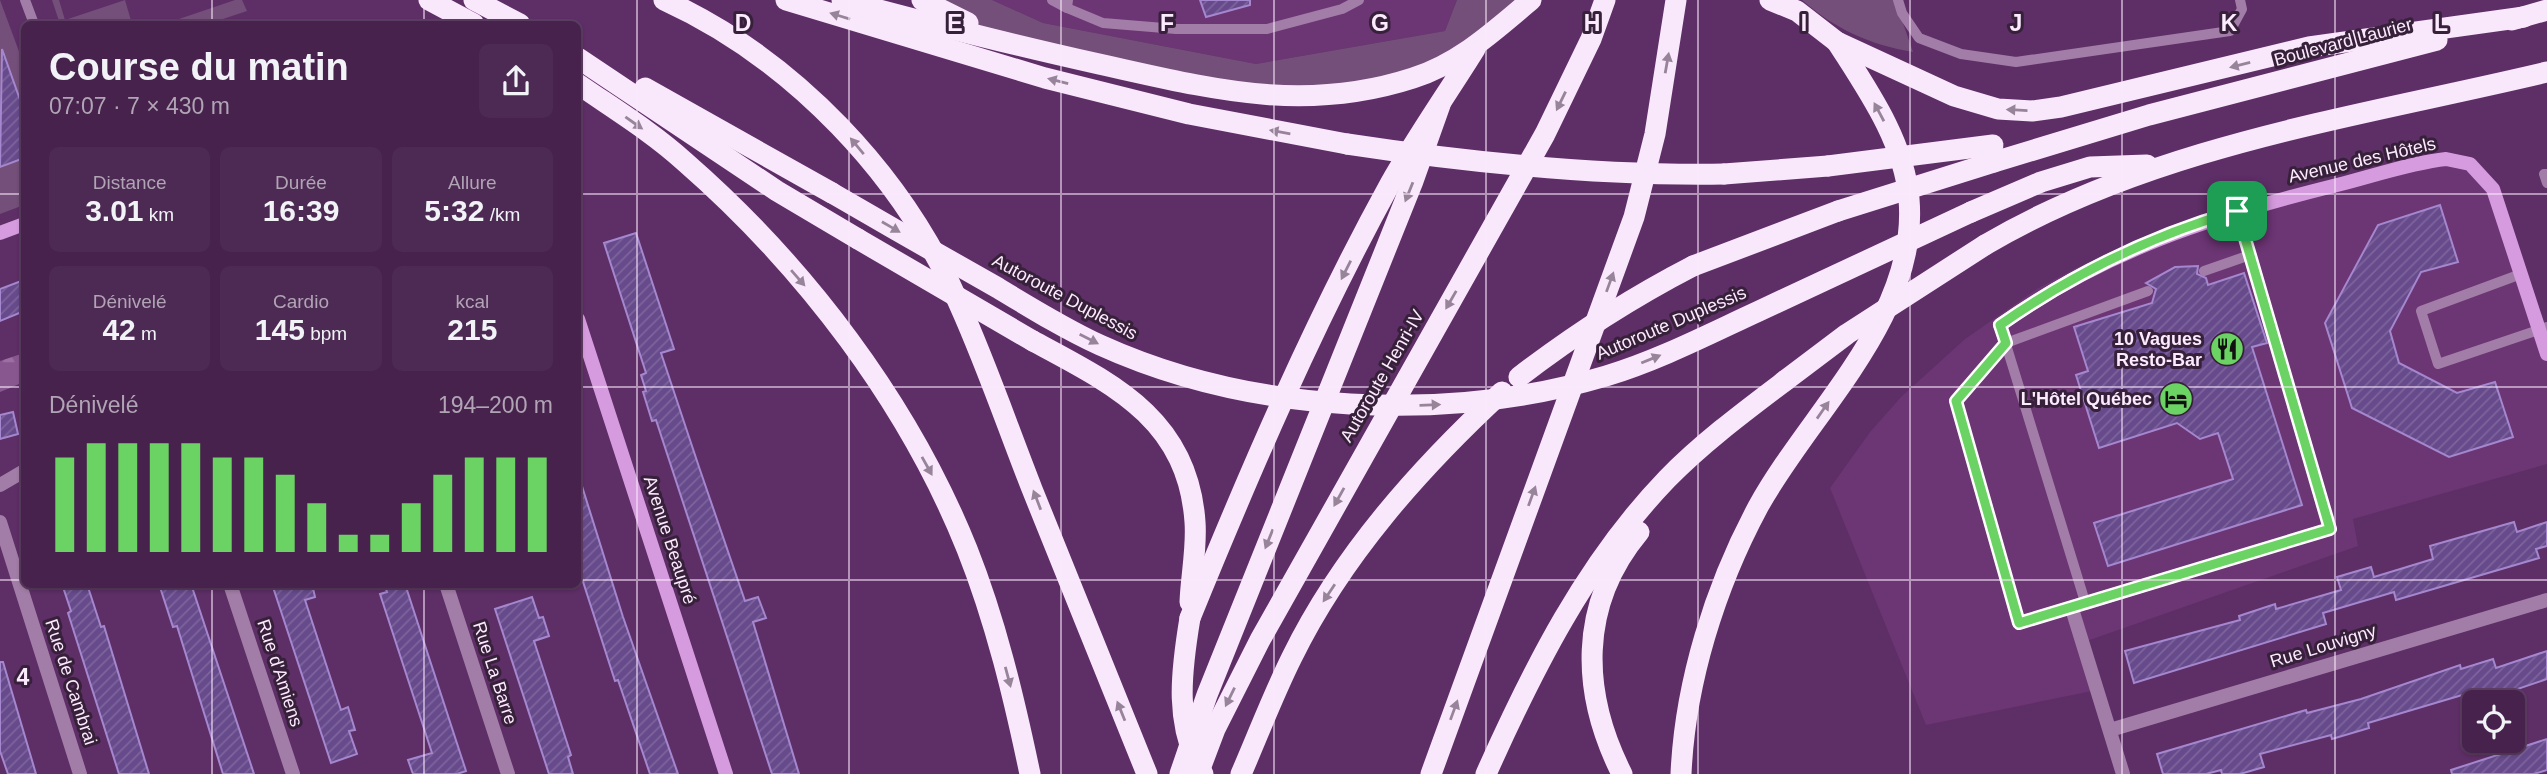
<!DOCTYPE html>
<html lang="fr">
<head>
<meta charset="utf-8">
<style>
	body { margin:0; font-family:Helvetica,sans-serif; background:#4d2a53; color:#f1f3f6; height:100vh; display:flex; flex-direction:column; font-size:26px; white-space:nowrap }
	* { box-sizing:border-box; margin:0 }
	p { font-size:23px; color:#b0a4b5 }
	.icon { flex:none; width:38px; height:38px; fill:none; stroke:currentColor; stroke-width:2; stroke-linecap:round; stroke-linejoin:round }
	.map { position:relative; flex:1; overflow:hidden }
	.sheet { position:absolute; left:21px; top:21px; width:560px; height:567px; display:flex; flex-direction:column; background:#46224c; border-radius:10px; box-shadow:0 2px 5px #0004,0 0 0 2px #5e3f64 }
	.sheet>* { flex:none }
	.controls { position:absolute; left:2462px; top:690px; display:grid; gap:14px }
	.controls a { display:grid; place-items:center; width:63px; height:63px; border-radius:10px; background:#46224c; box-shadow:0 2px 5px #0004,0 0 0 2px #5e3f64; font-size:35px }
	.pin { position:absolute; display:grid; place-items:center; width:60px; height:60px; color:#fff; margin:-30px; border-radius:14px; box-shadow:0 4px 10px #0006 }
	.round { display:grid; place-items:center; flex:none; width:74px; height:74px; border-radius:10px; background:#4d2a53 }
	.head { display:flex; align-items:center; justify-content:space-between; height:119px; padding:0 28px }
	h1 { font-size:38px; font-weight:700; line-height:52px }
	.figures { display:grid; grid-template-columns:repeat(3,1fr); gap:10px; height:119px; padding:7px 28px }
	.figures div { display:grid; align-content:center; border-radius:10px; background:#4d2a53; text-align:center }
	.figures b { font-size:30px; font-weight:700 }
	.figures small { font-size:19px; font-weight:400 }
	.figures p { font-size:19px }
	.chart { height:196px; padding:14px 28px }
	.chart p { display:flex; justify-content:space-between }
	.chart svg { width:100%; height:126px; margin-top:7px; stroke:#6bd363; stroke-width:6 }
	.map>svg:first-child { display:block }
	.built { fill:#6c3574 }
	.green { fill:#734f79 }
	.forest { fill:url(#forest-firs) }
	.building { fill:url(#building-hatch); stroke:#a487ce; stroke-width:2 }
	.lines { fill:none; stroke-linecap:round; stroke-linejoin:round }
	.lane { stroke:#a27da7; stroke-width:10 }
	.street { stroke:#a27da7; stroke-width:14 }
	.secondary { stroke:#d69bde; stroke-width:14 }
	.highway { stroke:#f9e7fb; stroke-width:21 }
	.highway-bridge { stroke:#f9e7fb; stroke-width:21 }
	.oneway { fill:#98849a }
	.route-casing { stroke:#fff; stroke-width:14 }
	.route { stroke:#6bd363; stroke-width:9 }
	.grid { fill:none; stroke:#fceafe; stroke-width:2; stroke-opacity:0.55 }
	.labels { text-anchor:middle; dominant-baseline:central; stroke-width:6; stroke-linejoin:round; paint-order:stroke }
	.street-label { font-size:18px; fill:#fceafe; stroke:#37213a }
	.poi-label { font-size:18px; font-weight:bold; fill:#fceafe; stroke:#37213a; text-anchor:end }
	.grid-label { font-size:23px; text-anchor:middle; font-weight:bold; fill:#fceafe; stroke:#37213a; stroke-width:6; stroke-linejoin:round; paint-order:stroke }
</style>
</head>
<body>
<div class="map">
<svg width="2547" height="774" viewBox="0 0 2547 774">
	<defs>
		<pattern id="forest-firs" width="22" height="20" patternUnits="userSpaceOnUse" patternTransform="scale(1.75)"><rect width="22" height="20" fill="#895790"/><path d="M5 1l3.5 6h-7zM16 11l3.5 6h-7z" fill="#9b6fa1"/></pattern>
		<pattern id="building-hatch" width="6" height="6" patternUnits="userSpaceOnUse" patternTransform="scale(1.75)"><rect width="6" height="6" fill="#664a8b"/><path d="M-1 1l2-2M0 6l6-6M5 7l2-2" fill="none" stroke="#7d649c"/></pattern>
	</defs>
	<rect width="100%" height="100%" fill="#5e2e66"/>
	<!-- built -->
	<g class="built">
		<polygon points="992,0 1457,0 1445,31 1256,64 1043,23"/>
		<polygon points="2446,159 2484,177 2547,354 2547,464 2353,519 2358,546 2084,642 2097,690 1926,725 1830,488 1870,432 1901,397 1965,339 2037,289 2076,268 2110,254"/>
	</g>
	<!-- green -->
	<g class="green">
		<polygon points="0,0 24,65 24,205 0,214"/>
		<polygon points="52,0 59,0 65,20 125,0 132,24 118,24 116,19 99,24 60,24"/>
		<polygon points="235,0 242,0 247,11 208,24 181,24 179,19"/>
		<polygon points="922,0 992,0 1043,23 1256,64 1445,31 1457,0 1531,0 1444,64 1310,98 1031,49"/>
		<path d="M1802,0H1895L1913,52C1870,45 1835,29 1802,0Z"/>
	</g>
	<!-- forest -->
	<polygon class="forest" points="24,353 24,382 0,392 0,361"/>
	<!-- building -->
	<g class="building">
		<polygon points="1200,0 1250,0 1250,5 1206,17"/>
		<polygon points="2,49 24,111 24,158 0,167"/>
		<polygon points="2440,205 2458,262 2421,272 2390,331 2399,363 2457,393 2495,382 2513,437 2449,457 2352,408 2325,323 2378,225"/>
		<polygon points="636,233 674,349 661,353 699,467 745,601 758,597 766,618 753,622 799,774 772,774 656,420 652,421 643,392 646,391 641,375 646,373 604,243"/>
		<polygon points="2198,266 2197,274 2206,278 2208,285 2244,273 2267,343 2252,347 2302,505 2108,566 2094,523 2233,479 2218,433 2200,439 2177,423 2099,448 2076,375 2088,371 2074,327 2152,303 2156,289 2146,283 2175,267"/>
		<polygon points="24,280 24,311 0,321 0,289"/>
		<polygon points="13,412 18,434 0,439 0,415"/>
		<polygon points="581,483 623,617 678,774 650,774 618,680 615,681 578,566 578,484"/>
		<polygon points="2514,522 2517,532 2547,522 2547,546 2536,549 2539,558 2396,600 2394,592 2323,613 2326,624 2134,683 2125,651 2240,620 2239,616 2275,604 2276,609 2341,590 2337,577 2371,567 2374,577 2433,559 2430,546"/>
		<polygon points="62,584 87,584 101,627 104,626 149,774 119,774 68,613 71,611"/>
		<polygon points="159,584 191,584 254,774 223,774 177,626 173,627"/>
		<polygon points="272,584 312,584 315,597 305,600 341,710 348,707 355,730 349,731 357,754 331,763"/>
		<polygon points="384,584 405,584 466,771 457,774 413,774 408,760 432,753 380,594 387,592"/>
		<polygon points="532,597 539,618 543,617 549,636 534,641 571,755 568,757 573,774 549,774 495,609"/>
		<polygon points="2547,651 2547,679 2482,701 2479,690 2368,723 2369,728 2332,739 2331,735 2260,754 2264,767 2240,774 2222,774 2221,770 2206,774 2163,774 2157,754 2306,710 2307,713 2361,699 2460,665 2461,669 2493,659 2496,668"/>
		<polygon points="0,662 3,662 36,774 8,774 0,751"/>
		<polygon points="2547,739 2547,770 2534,774 2452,774 2451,770"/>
	</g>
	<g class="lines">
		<!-- lane -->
		<g class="lane">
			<polyline points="25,0 34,24"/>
			<polyline points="1052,0 1067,8"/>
			<polyline points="1068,0 1067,8 1103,23 1176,29 1267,29 1342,9 1359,0"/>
			<polyline points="1898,0 1902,13 1919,38 1961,54 2016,62 2230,31 2242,9 2240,0"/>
			<polyline points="2547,174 2544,174 2547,183"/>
			<polyline points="2204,271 2250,255"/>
			<polyline points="2521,274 2421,311 2438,364 2547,327"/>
			<polyline points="2000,325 2086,605 2330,529 2237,211"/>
			<polyline points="2078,607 2019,623 1956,401 2006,343 2148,291"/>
		</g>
		<!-- street -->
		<g class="street">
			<polyline points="0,485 24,471"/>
			<polyline points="0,522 80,774"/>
			<polyline points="230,584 293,774"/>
			<polyline points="446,584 508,774"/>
			<polyline points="2072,609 2123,774"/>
			<polyline points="2110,730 2547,600"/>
		</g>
		<!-- secondary -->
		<g class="secondary">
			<polyline points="0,233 24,224"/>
			<polyline points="578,319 726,774"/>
			<path d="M2000,325C2105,250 2213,216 2337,185C2373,176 2410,163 2446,159L2470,164L2493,189L2547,354"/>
		</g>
		<!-- highway -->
		<g class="highway">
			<polyline points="429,0 474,24"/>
			<polyline points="474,0 520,24"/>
			<path d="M664,0C793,59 904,175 960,306C987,366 1008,428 1032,489C1070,584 1109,679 1147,774"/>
			<polyline points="786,0 1045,78 1189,114 1347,144"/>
			<path d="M842,0C927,23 1013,45 1099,64C1208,88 1302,114 1413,78C1460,63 1494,31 1531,0"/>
			<polyline points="922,0 968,23"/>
			<polyline points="1770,0 1797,11 1837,42 1954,96 1998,109 2032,111 2061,107 2309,47 2524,17"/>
			<polyline points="2512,20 2547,10"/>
			<polyline points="578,58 777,191 858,239"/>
			<path d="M578,84C614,109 652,132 685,162C804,266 908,402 967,549C996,622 1014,698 1030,774"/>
			<polyline points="645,88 832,193"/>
			<polyline points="1994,162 2149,115 2437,40"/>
			<polyline points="1724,174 1828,166"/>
			<polyline points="1971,212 2041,182 2090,167 2147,165"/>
			<path d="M1985,245C2155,145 2358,117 2547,72"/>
			<polyline points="1693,266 1838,211"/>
			<path d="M1033,341C1113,384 1188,419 1195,522C1197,548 1191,576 1190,602"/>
			<path d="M1190,618C1250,471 1313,324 1390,184C1416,138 1447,94 1475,49"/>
			<polyline points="1180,774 1207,695 1413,181 1440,105"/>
			<polyline points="1198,774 1215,729 1260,640 1545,134 1591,39 1605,0"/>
			<path d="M1241,774C1258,735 1273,695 1292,657C1342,555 1420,468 1502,392"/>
			<polyline points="1431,774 1634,217 1655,134 1676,0"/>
			<path d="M1486,774C1533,669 1586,563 1667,479C1702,443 1745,411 1786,380"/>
			<path d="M1622,774C1581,693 1578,605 1639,532"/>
			<path d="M1681,774C1685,683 1715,587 1758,507C1810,412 1919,317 1909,199C1904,141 1867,89 1837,42"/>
		</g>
		<!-- highway-bridge -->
		<g class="highway-bridge">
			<path d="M1347,144C1472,163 1597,176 1724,174"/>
			<polyline points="1828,166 1993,145"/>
			<path d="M832,193C887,225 943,257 998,288C1031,308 1065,329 1100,345C1252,414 1447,423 1606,376C1659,360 1709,334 1759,311C1830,278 1900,245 1971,212"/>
			<polyline points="1838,211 1994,162"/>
			<polyline points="858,239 1033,341"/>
			<path d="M1519,377C1575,334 1631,298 1693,266"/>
			<polyline points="1786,380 1847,334 1985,245"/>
			<path d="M1190,618C1181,672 1174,725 1203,774"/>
		</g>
	</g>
	<!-- one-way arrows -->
	<defs><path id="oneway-solid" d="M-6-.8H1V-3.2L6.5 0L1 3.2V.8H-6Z" transform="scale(1.75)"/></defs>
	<g class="oneway">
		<use href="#oneway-solid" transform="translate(840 16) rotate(-163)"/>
		<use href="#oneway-solid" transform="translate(1667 63) rotate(-80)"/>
		<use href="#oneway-solid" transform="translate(2240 65) rotate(166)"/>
		<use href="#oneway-solid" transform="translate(1058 81) rotate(-166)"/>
		<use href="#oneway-solid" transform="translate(1561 101) rotate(116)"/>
		<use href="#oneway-solid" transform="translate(2017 110) rotate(-177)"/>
		<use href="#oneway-solid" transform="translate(1879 112) rotate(-118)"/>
		<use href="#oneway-solid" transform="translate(634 123) rotate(35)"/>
		<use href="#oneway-solid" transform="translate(1280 132) rotate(-170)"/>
		<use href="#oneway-solid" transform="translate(857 146) rotate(-130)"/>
		<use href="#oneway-solid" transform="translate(1409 192) rotate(112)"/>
		<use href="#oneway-solid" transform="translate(891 227) rotate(30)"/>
		<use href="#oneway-solid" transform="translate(1346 270) rotate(117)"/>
		<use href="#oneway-solid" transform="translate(798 278) rotate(49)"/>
		<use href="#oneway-solid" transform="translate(1610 282) rotate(-70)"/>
		<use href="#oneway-solid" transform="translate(1451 300) rotate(120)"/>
		<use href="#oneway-solid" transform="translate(1089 339) rotate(27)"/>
		<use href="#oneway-solid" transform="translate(1651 359) rotate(-22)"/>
		<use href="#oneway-solid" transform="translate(1430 405) rotate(-2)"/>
		<use href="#oneway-solid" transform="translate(1823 410) rotate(-55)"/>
		<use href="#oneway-solid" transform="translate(927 466) rotate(61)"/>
		<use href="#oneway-solid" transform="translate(1532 496) rotate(-70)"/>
		<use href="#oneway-solid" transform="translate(1339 497) rotate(119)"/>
		<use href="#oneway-solid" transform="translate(1037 500) rotate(-111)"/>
		<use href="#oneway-solid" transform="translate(1269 539) rotate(112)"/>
		<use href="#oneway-solid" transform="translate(1329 593) rotate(124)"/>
		<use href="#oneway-solid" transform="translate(1008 677) rotate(75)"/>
		<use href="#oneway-solid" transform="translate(1230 697) rotate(116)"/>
		<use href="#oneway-solid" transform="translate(1454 710) rotate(-70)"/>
		<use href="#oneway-solid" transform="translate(1121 711) rotate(-112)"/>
	</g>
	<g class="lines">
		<!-- route casing -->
		<g class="route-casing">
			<path id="route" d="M2237,211L2330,529L2019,623L1956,401L2006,343L2000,325C2073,274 2152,235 2237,211Z"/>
		</g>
		<!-- route -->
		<use href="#route" class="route"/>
	</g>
	<!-- grid -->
	<path class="grid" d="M212,0V24M424,0V24M637,0V774M849,0V774M1061,0V774M1274,0V774M1486,0V774M1698,0V774M1910,0V774M2122,0V774M2335,0V774M0,194H24M578,194H2547M0,387H24M578,387H2547M0,580H24M578,580H2547M212,584V774M424,584V774"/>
	<!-- icons -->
	<defs>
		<g id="restaurant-disc" transform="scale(1.75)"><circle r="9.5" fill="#6bd363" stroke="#37213a"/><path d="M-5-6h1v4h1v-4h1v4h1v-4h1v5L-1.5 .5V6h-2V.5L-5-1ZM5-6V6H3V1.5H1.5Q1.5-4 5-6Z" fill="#111"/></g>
		<g id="hotel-disc" transform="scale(1.75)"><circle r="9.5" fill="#6bd363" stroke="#37213a"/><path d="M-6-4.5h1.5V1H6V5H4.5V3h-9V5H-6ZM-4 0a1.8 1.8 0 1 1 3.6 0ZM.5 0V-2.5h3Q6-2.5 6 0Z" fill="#111"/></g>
	</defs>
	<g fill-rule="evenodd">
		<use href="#restaurant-disc" x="2227" y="349"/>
		<use href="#hotel-disc" x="2176" y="399"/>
	</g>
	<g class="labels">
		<!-- street labels -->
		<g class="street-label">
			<text transform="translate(2343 42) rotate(-15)">Boulevard Laurier</text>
			<text transform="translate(2362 160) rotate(-13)">Avenue des Hôtels</text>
			<text transform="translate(1065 297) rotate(28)">Autoroute Duplessis</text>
			<text transform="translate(1671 323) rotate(-23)">Autoroute Duplessis</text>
			<text transform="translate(1382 376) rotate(-60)">Autoroute Henri-IV</text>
			<text transform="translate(670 540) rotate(72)">Avenue Beaupré</text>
			<text transform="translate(2323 646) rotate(-17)">Rue Louvigny</text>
			<text transform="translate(280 673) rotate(72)">Rue d'Amiens</text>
			<text transform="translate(495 673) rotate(72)">Rue La Barre</text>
			<text transform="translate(71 682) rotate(72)">Rue de Cambrai</text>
		</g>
		<!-- poi labels -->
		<g class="poi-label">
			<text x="2202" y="339">10 Vagues<tspan x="2202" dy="21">Resto-Bar</tspan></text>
			<text x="2152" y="399">L'Hôtel Québec</text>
		</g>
	</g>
	<g class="grid-label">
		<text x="743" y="31">D</text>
		<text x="955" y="31">E</text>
		<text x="1167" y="31">F</text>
		<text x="1380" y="31">G</text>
		<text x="1592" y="31">H</text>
		<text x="1804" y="31">I</text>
		<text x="2016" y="31">J</text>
		<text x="2229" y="31">K</text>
		<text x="2441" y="31">L</text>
		<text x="23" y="685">4</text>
	</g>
</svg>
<div class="controls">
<a><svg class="icon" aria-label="locate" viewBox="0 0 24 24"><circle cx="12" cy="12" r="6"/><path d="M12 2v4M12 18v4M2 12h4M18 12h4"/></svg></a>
</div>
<div class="pin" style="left:2237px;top:211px;background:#1e9e55"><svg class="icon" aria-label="arrive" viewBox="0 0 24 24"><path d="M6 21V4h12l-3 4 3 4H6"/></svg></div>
<section class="sheet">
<div class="head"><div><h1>Course du matin</h1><p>07:07 · 7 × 430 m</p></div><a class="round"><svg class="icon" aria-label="share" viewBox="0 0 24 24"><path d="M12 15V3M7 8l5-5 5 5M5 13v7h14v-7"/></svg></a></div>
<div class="figures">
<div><p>Distance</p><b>3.01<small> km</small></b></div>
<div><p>Durée</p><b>16:39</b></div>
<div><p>Allure</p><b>5:32<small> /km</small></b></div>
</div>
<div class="figures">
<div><p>Dénivelé</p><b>42<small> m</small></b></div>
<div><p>Cardio</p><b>145<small> bpm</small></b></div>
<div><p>kcal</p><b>215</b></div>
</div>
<div class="chart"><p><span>Dénivelé</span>194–200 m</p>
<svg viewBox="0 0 160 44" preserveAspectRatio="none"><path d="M5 44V11M15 44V6M25 44V6M35 44V6M45 44V6M55 44V11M65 44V11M75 44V17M85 44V27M95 44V38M105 44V38M115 44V27M125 44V17M135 44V11M145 44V11M155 44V11"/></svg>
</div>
</section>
</div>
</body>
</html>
